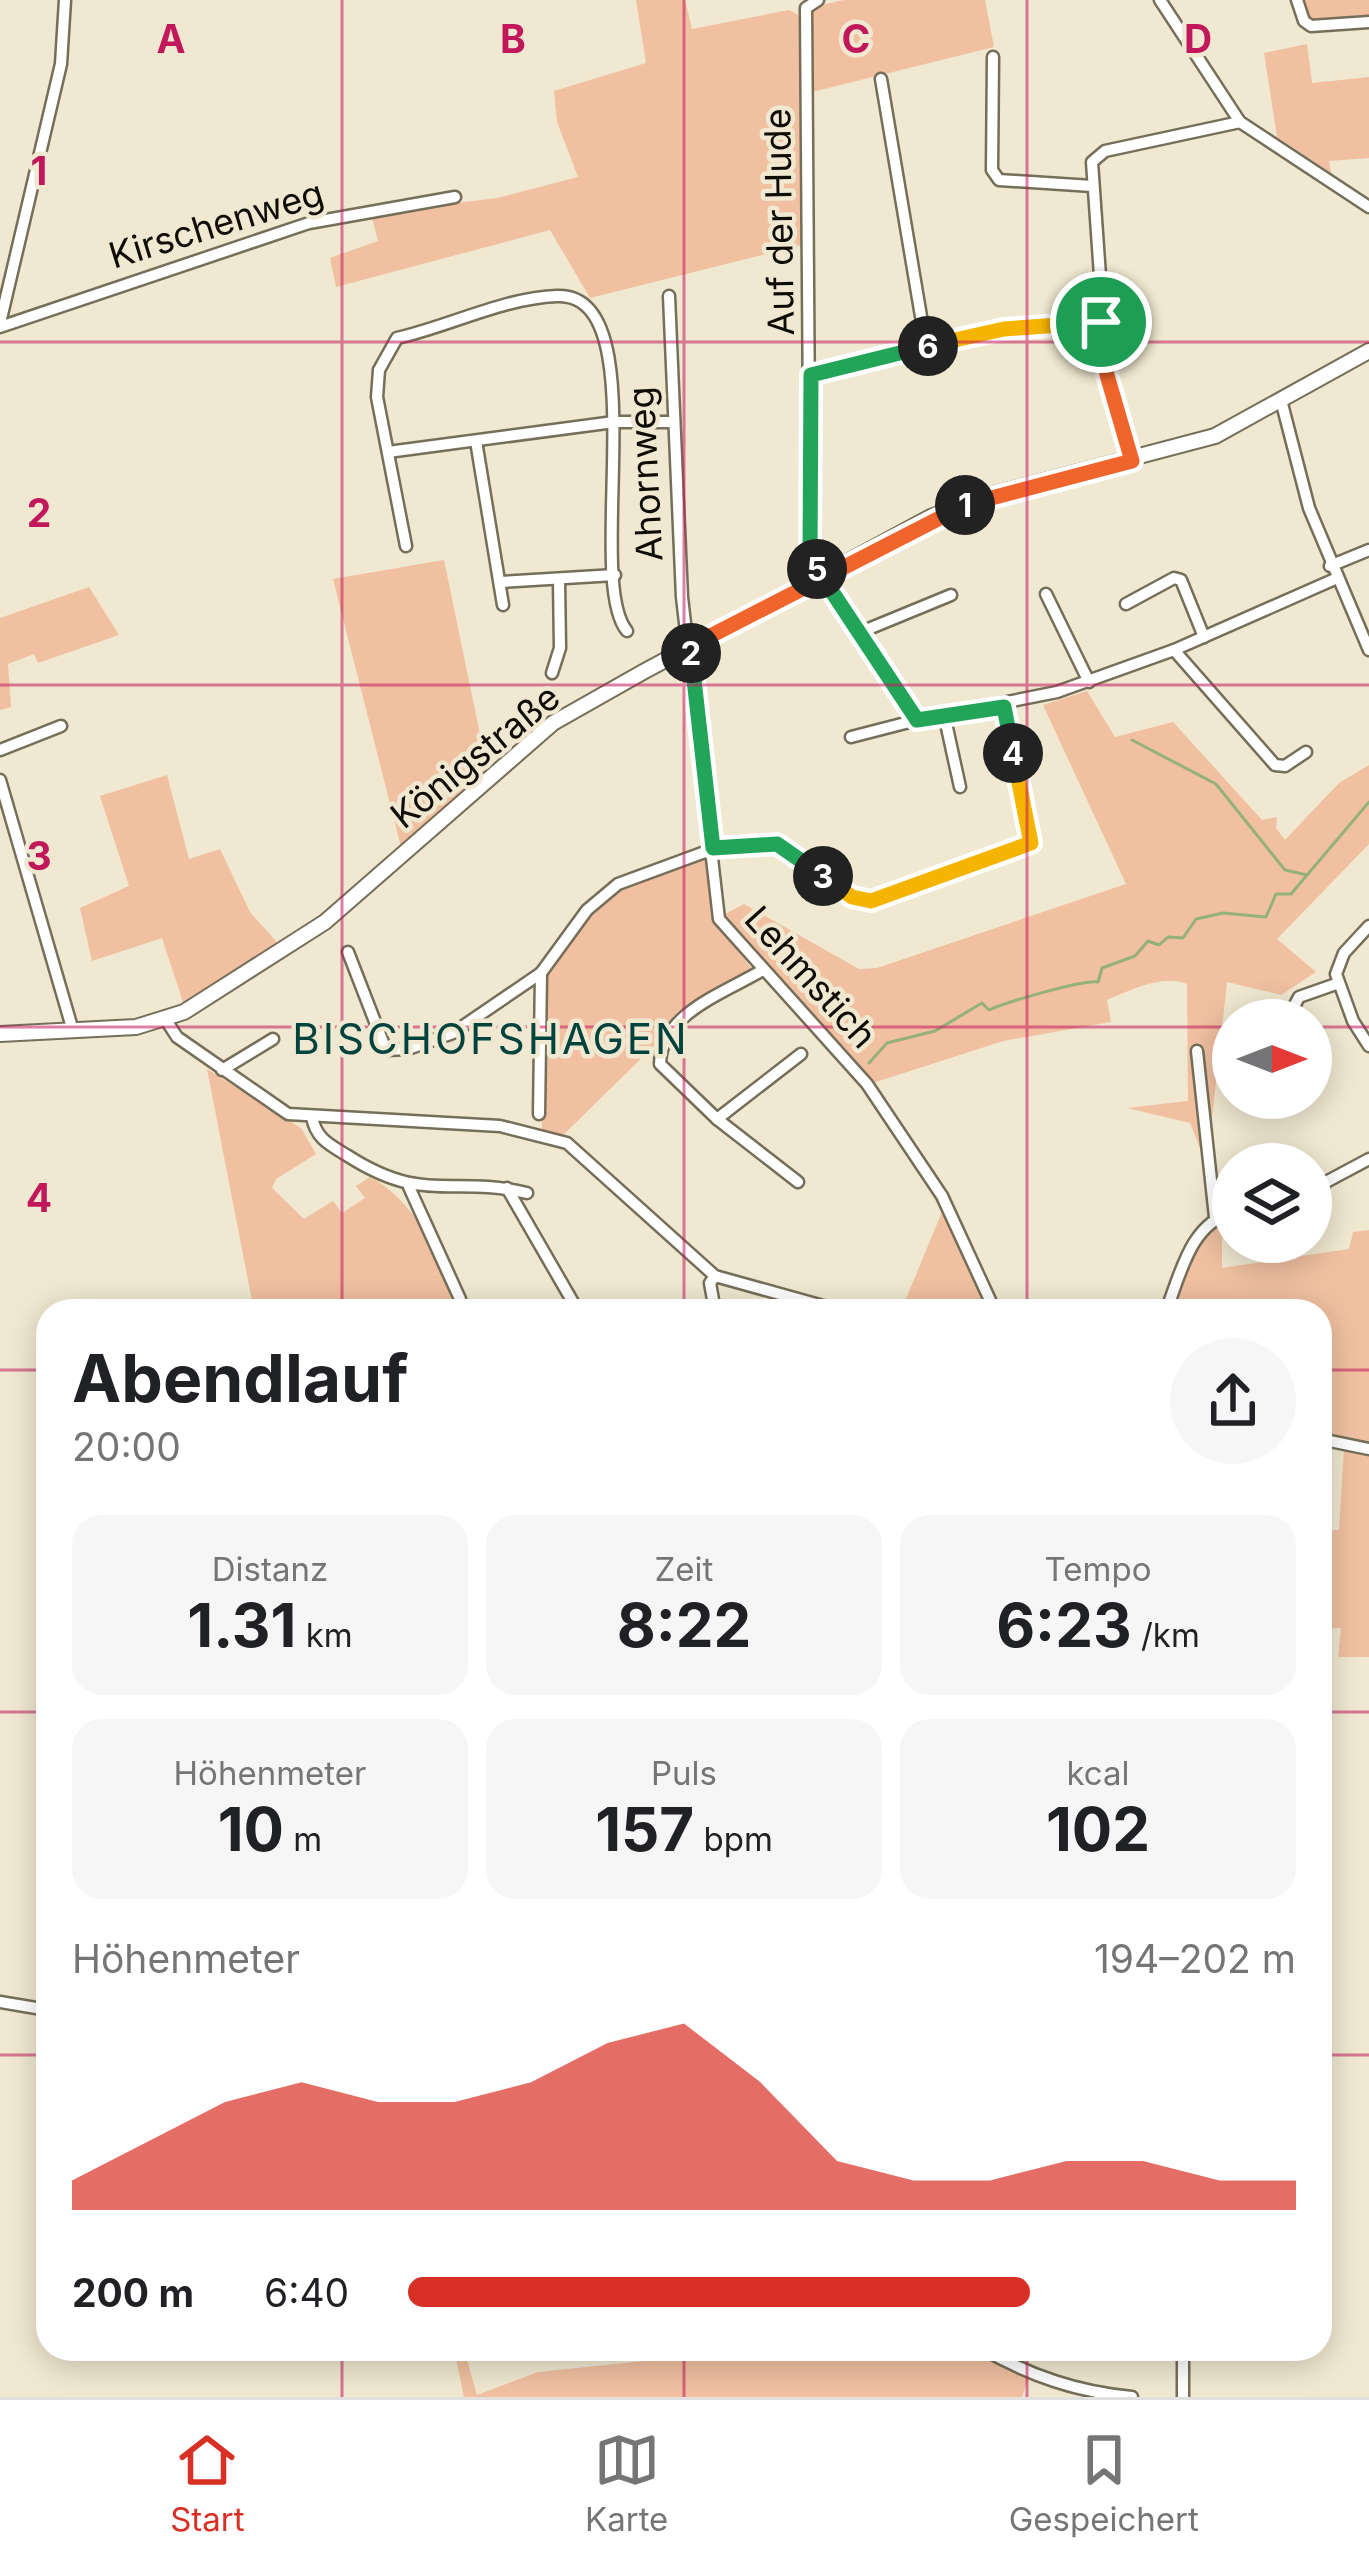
<!DOCTYPE html>
<html lang="de">
<head>
<meta charset="utf-8">
<style>
	body { margin:0; font-family:Inter,sans-serif; background:#f6f6f6; color:#202124; height:100vh; display:flex; flex-direction:column; font-size:45px; white-space:nowrap }
	* { box-sizing:border-box; margin:0 }
	p { font-size:39px; color:#757577 }
	.icon { flex:none; width:66px; height:66px; fill:none; stroke:currentColor; stroke-width:2; stroke-linecap:round; stroke-linejoin:round }
	.map { position:relative; flex:1; overflow:hidden }
	.drawer { position:absolute; left:36px; top:1299px; width:1296px; height:1062px; display:flex; flex-direction:column; background:#fff; border-radius:36px; box-shadow:0 6px 30px #0003 }
	.drawer>* { flex:none }
	.needle { width:78px; rotate:90deg }
	.buttons { position:absolute; left:1212px; top:999px; display:grid; gap:24px }
	.buttons a { display:grid; place-items:center; width:120px; height:120px; border-radius:50%; background:#fff; box-shadow:0 6px 30px #0003; font-size:60px }
	.pin { position:absolute; display:grid; place-items:center; width:102px; height:102px; color:#fff; margin:-51px; border:6px solid #fff; border-radius:50%; box-shadow:0 3px 12px #0007 }
	.km { position:absolute; width:60px; height:60px; margin:-30px; border-radius:50%; background:#222; color:#fff; font-size:33px; line-height:60px; text-align:center }
	.round { display:grid; place-items:center; flex:none; width:126px; height:126px; border-radius:63px; background:#f6f6f6 }
	.headline { display:flex; align-items:center; justify-content:space-between; height:204px; padding:0 36px }
	h1 { font-size:66px; font-weight:700; line-height:90px }
	.figures { display:grid; grid-template-columns:repeat(3,1fr); gap:18px; height:204px; padding:12px 36px }
	.figures div { display:grid; align-content:center; border-radius:30px; background:#f6f6f6; text-align:center }
	.figures b { font-size:60px; font-weight:700 }
	.figures small { font-size:33px; font-weight:400 }
	.figures p { font-size:33px }
	.chart { height:336px; padding:24px 36px }
	.chart p { display:flex; justify-content:space-between }
	.chart svg { width:100%; height:216px; margin-top:12px; fill:#d93025; opacity:.7 }
	ul { padding:0 36px; list-style:none; font-size:39px }
	li { display:grid; grid-template-columns:192px 144px 1fr; align-items:center; height:90px }
	li i { height:30px; border-radius:15px; background:#d93025 }
	.tabs { display:flex; justify-content:space-around; align-items:center; height:168px; border-top:3px solid #e0e0e0; background:#fff; font-size:33px; color:#757577 }
	.tabs a { display:grid; justify-items:center; gap:6px }
	.tabs .active { color:#d93025 }
	.map>svg:first-child { display:block }
	.green { fill:#f0c0a1 }
	.lines { fill:none; stroke-linecap:round; stroke-linejoin:round }
	.stream { stroke:#95b17b; stroke-width:3 }
	.street-casing { stroke:#756e58; stroke-width:15 }
	.secondary-casing { stroke:#756e58; stroke-width:18 }
	.street { stroke:#fff; stroke-width:10 }
	.secondary { stroke:#fff; stroke-width:14 }
	.split-1-casing { stroke:#fff; stroke-width:24 }
	.split-2-casing { stroke:#fff; stroke-width:24 }
	.split-3-casing { stroke:#fff; stroke-width:24 }
	.split-4-casing { stroke:#fff; stroke-width:24 }
	.split-5-casing { stroke:#fff; stroke-width:24 }
	.split-6-casing { stroke:#fff; stroke-width:24 }
	.split-7-casing { stroke:#fff; stroke-width:24 }
	.split-1 { stroke:#f0652b; stroke-width:15 }
	.split-2 { stroke:#f0652b; stroke-width:15 }
	.split-3 { stroke:#22a559; stroke-width:15 }
	.split-4 { stroke:#f5b400; stroke-width:15 }
	.split-5 { stroke:#22a559; stroke-width:15 }
	.split-6 { stroke:#22a559; stroke-width:15 }
	.split-7 { stroke:#f5b400; stroke-width:15 }
	.grid { fill:none; stroke:#c2185b; stroke-width:3; stroke-opacity:0.55 }
	.labels { text-anchor:middle; dominant-baseline:central; stroke-width:9; stroke-linejoin:round; paint-order:stroke }
	.street-label { font-size:36px; fill:#0f0c05; stroke:#f0e8d0 }
	.quarter-label { font-size:42px; letter-spacing:3px; fill:#00423d; stroke:#f0e8d0 }
	.grid-label { font-size:39px; text-anchor:middle; font-weight:bold; fill:#c2185b; stroke:#f0e8d0; stroke-width:9; stroke-linejoin:round; paint-order:stroke }
</style>
</head>
<body>
<div class="map">
<svg width="1369" height="2397" viewBox="0 0 1369 2397">
	<rect width="100%" height="100%" fill="#f0e8d0"/>
	<!-- green -->
	<g class="green">
		<polygon points="636,0 685,0 692,29 789,10 802,17 806,244 590,298 550,230 336,287 330,258 378,241 371,214 497,198 578,177 557,122 554,91 646,63"/>
		<polygon points="844,0 985,0 994,47 812,92 810,14 816,6"/>
		<polygon points="1302,0 1369,0 1369,17 1312,21"/>
		<polygon points="1307,44 1312,83 1369,77 1369,158 1329,161 1331,173 1277,137 1264,53"/>
		<polygon points="444,560 488,773 402,851 333,579"/>
		<polygon points="89,587 119,635 38,663 34,654 8,664 11,707 0,710 0,618"/>
		<path d="M1087,691L1115,737L1173,722L1262,820L1277,817L1276,828L1285,840L1339,783L1369,765V844L1277,939L1316,972L1281,995L1227,982L1209,1146L1200,1148L1190,1123L1127,1108L1188,1101L1187,984C1162,974 1131,990 1107,1000L1111,1022L1003,1041L873,1083L764,967L725,914L744,904L859,969L877,968L1126,884L1043,705Z"/>
		<polygon points="167,775 189,859 220,849 250,912 283,949 185,1008 162,938 92,961 80,908 129,886 100,796"/>
		<polygon points="707,854 716,921 754,972 669,1023 653,1047 561,1137 542,1129 544,973 590,910 613,890"/>
		<path d="M207,1069L301,1128L316,1154L276,1179L272,1188L304,1219L333,1201L342,1213L365,1198L356,1186L370,1177C422,1205 438,1261 462,1311H254Z"/>
		<polygon points="944,1207 992,1311 901,1311"/>
		<polygon points="1222,1219 1222,1268 1349,1249 1353,1232 1369,1230 1369,1441 1320,1432 1320,1311 1170,1311 1203,1233"/>
		<polygon points="1344,1448 1369,1452 1369,1657 1338,1657 1341,1628 1320,1629 1320,1531 1339,1530"/>
		<polygon points="454,2349 464,2349 477,2395 538,2372 664,2359 664,2349 975,2349 1029,2377 1022,2397 464,2397"/>
	</g>
	<g class="lines">
		<!-- stream -->
		<g class="stream">
			<polyline points="1132,740 1216,784 1285,870 1307,875"/>
			<path d="M869,1063L887,1043L935,1031L982,1003L989,1010C1007,1002 1084,979 1098,982L1102,968L1135,956L1148,941L1159,945L1168,937L1183,938L1196,919L1223,913L1266,917L1276,894H1291L1369,802"/>
		</g>
		<!-- street casing -->
		<g class="street-casing">
			<g id="street">
				<polyline points="818,0 806,8 810,557 917,720 1057,692 1174,650 1335,579"/>
				<polyline points="1160,0 1240,122 1369,207"/>
				<polyline points="1297,0 1304,21 1311,26 1369,22"/>
				<polyline points="993,57 992,170 999,180 1092,186"/>
				<polyline points="881,79 926,346"/>
				<polyline points="669,296 682,597 719,919 867,1084 942,1196 995,1311"/>
				<polyline points="0,323 61,64 65,0"/>
				<polyline points="0,327 309,223 455,197"/>
				<polyline points="811,375 1004,329 1101,322"/>
				<polyline points="1281,400 1309,508 1369,650"/>
				<polyline points="476,441 503,605"/>
				<polyline points="388,452 614,422 671,422"/>
				<polyline points="1132,461 1107,375 1092,162 1105,151 1240,122"/>
				<path d="M406,546L377,397L379,370L397,338C450,326 503,298 557,296C658,292 583,579 627,631"/>
				<polyline points="1330,566 1369,550"/>
				<polyline points="500,582 615,575"/>
				<polyline points="1046,594 1089,682"/>
				<polyline points="1126,604 1174,578 1181,580 1204,637"/>
				<polyline points="861,632 951,595"/>
				<polyline points="1174,650 1275,765 1285,766 1306,752"/>
				<polyline points="552,673 560,648 559,581"/>
				<polyline points="944,714 960,787"/>
				<polyline points="851,737 917,720"/>
				<polyline points="0,750 61,726"/>
				<polyline points="0,780 73,1031"/>
				<polyline points="1369,926 1344,953 1336,974 1353,1021 1369,1046"/>
				<polyline points="348,952 386,1050 408,1049 453,1033 541,973 587,910 618,884 713,849 777,844 852,897 871,901 1031,843 1003,707"/>
				<path d="M761,971C722,994 661,1014 660,1064L717,1119L798,1182"/>
				<polyline points="166,1020 177,1037 288,1114 500,1126 567,1143 715,1276 841,1311"/>
				<polyline points="1287,1020 1299,997 1336,984"/>
				<polyline points="1197,1051 1215,1217"/>
				<polyline points="222,1070 273,1039"/>
				<polyline points="539,1114 541,973"/>
				<path d="M312,1117C316,1139 330,1145 348,1156C425,1205 450,1175 527,1193"/>
				<polyline points="717,1119 801,1054"/>
				<polyline points="409,1187 460,1299"/>
				<polyline points="507,1188 578,1311"/>
				<polyline points="1311,1190 1369,1159"/>
				<polyline points="715,1276 710,1283 715,1311"/>
				<path d="M1166,1311C1181,1273 1190,1224 1233,1212"/>
				<polyline points="1320,1439 1369,1449"/>
				<polyline points="0,2002 48,2010"/>
				<path d="M983,2349C1031,2376 1077,2392 1132,2397"/>
				<polyline points="1183,2397 1183,2349"/>
			</g>
		</g>
		<!-- secondary casing -->
		<g class="secondary-casing">
			<polyline id="secondary" points="0,1034 136,1027 184,1012 325,922 553,723 643,672 931,517 984,497 1215,436 1369,351"/>
		</g>
		<!-- street -->
		<use href="#street" class="street"/>
		<!-- secondary -->
		<use href="#secondary" class="secondary"/>
	</g>
	<g class="lines">
		<!-- split-1 casing -->
		<g class="split-1-casing">
			<polyline id="split-1" points="965,505 1132,461 1107,375 1101,322"/>
		</g>
		<!-- split-2 casing -->
		<g class="split-2-casing">
			<polyline id="split-2" points="691,653 689,647 965,505"/>
		</g>
		<!-- split-3 casing -->
		<g class="split-3-casing">
			<polyline id="split-3" points="691,653 713,848 777,844 823,876"/>
		</g>
		<!-- split-4 casing -->
		<g class="split-4-casing">
			<polyline id="split-4" points="823,876 852,897 871,901 1031,843 1013,753"/>
		</g>
		<!-- split-5 casing -->
		<g class="split-5-casing">
			<polyline id="split-5" points="817,569 917,720 1004,707 1013,753"/>
		</g>
		<!-- split-6 casing -->
		<g class="split-6-casing">
			<polyline id="split-6" points="817,569 810,557 811,375 928,346"/>
		</g>
		<!-- split-7 casing -->
		<g class="split-7-casing">
			<polyline id="split-7" points="928,346 1004,329 1101,322"/>
		</g>
		<!-- split-1 -->
		<use href="#split-1" class="split-1"/>
		<!-- split-2 -->
		<use href="#split-2" class="split-2"/>
		<!-- split-3 -->
		<use href="#split-3" class="split-3"/>
		<!-- split-4 -->
		<use href="#split-4" class="split-4"/>
		<!-- split-5 -->
		<use href="#split-5" class="split-5"/>
		<!-- split-6 -->
		<use href="#split-6" class="split-6"/>
		<!-- split-7 -->
		<use href="#split-7" class="split-7"/>
	</g>
	<!-- grid -->
	<path class="grid" d="M342,0V1311M684,0V1311M1027,0V1311M0,342H1369M0,685H1369M0,1027H1233M1311,1027H1369M0,1370H48M1320,1370H1369M0,1712H48M1320,1712H1369M0,2055H48M1320,2055H1369M342,2349V2397M684,2349V2397M1027,2349V2397"/>
	<g class="labels">
		<!-- street labels -->
		<g class="street-label">
			<text transform="translate(779 222) rotate(-91)">Auf der Hude</text>
			<text transform="translate(216 224) rotate(-17)">Kirschenweg</text>
			<text transform="translate(645 474) rotate(-93)">Ahornweg</text>
			<text transform="translate(475 756) rotate(-39)">Königstraße</text>
			<text transform="translate(811 977) rotate(48)">Lehmstich</text>
		</g>
		<!-- quarter labels -->
		<g class="quarter-label">
			<text x="491" y="1038">BISCHOFSHAGEN</text>
		</g>
	</g>
	<g class="grid-label">
		<text x="171" y="53">A</text>
		<text x="513" y="53">B</text>
		<text x="856" y="53">C</text>
		<text x="1198" y="53">D</text>
		<text x="39" y="185">1</text>
		<text x="39" y="527">2</text>
		<text x="39" y="870">3</text>
		<text x="39" y="1212">4</text>
	</g>
</svg>
<div class="buttons">
<a><svg class="needle" viewBox="-14 -14 28 28"><path d="M0-13l5 13h-10z" fill="#e53935"/><path d="M0 13l5-13h-10z" fill="#757577"/></svg></a>
<a><svg class="icon" aria-label="layers" viewBox="0 0 24 24"><path d="M12 4l9 5-9 5-9-5zM3 14l9 5 9-5"/></svg></a>
</div>
<div class="pin" style="left:1101px;top:322px;background:#1e9e55"><svg class="icon" aria-label="arrive" viewBox="0 0 24 24"><path d="M6 21V4h12l-3 4 3 4H6"/></svg></div>
<b class="km" style="left:965px;top:505px">1</b>
<b class="km" style="left:691px;top:653px">2</b>
<b class="km" style="left:823px;top:876px">3</b>
<b class="km" style="left:1013px;top:753px">4</b>
<b class="km" style="left:817px;top:569px">5</b>
<b class="km" style="left:928px;top:346px">6</b>
<section class="drawer">
<div class="headline"><div><h1>Abendlauf</h1><p>20:00</p></div><a class="round"><svg class="icon" aria-label="share" viewBox="0 0 24 24"><path d="M12 15V3M7 8l5-5 5 5M5 13v7h14v-7"/></svg></a></div>
<div class="figures">
<div><p>Distanz</p><b>1.31<small> km</small></b></div>
<div><p>Zeit</p><b>8:22</b></div>
<div><p>Tempo</p><b>6:23<small> /km</small></b></div>
</div>
<div class="figures">
<div><p>Höhenmeter</p><b>10<small> m</small></b></div>
<div><p>Puls</p><b>157<small> bpm</small></b></div>
<div><p>kcal</p><b>102</b></div>
</div>
<div class="chart"><p><span>Höhenmeter</span>194–202 m</p>
<svg viewBox="0 0 160 44" preserveAspectRatio="none"><path d="M0 44V38L10 30L20 22L30 18L40 22L50 22L60 18L70 10L80 6L90 18L100 34L110 38L120 38L130 34L140 34L150 38L160 38V44z"/></svg>
</div>
<ul>
<li><b>200 m</b>6:40<i style="width:70%"></i></li>
</ul>
</section>
</div>
<nav class="tabs">
<a class="active"><svg class="icon" aria-label="home" viewBox="0 0 24 24"><path d="M3 11l9-7 9 7M6 9v11h12V9"/></svg>Start</a>
<a><svg class="icon" aria-label="map" viewBox="0 0 24 24"><path d="M3 6l6-2 6 2 6-2v14l-6 2-6-2-6 2zM9 4v14M15 6v14"/></svg>Karte</a>
<a><svg class="icon" aria-label="saved" viewBox="0 0 24 24"><path d="M7 4h10v16l-5-4-5 4z"/></svg>Gespeichert</a>
</nav>
</body>
</html>
